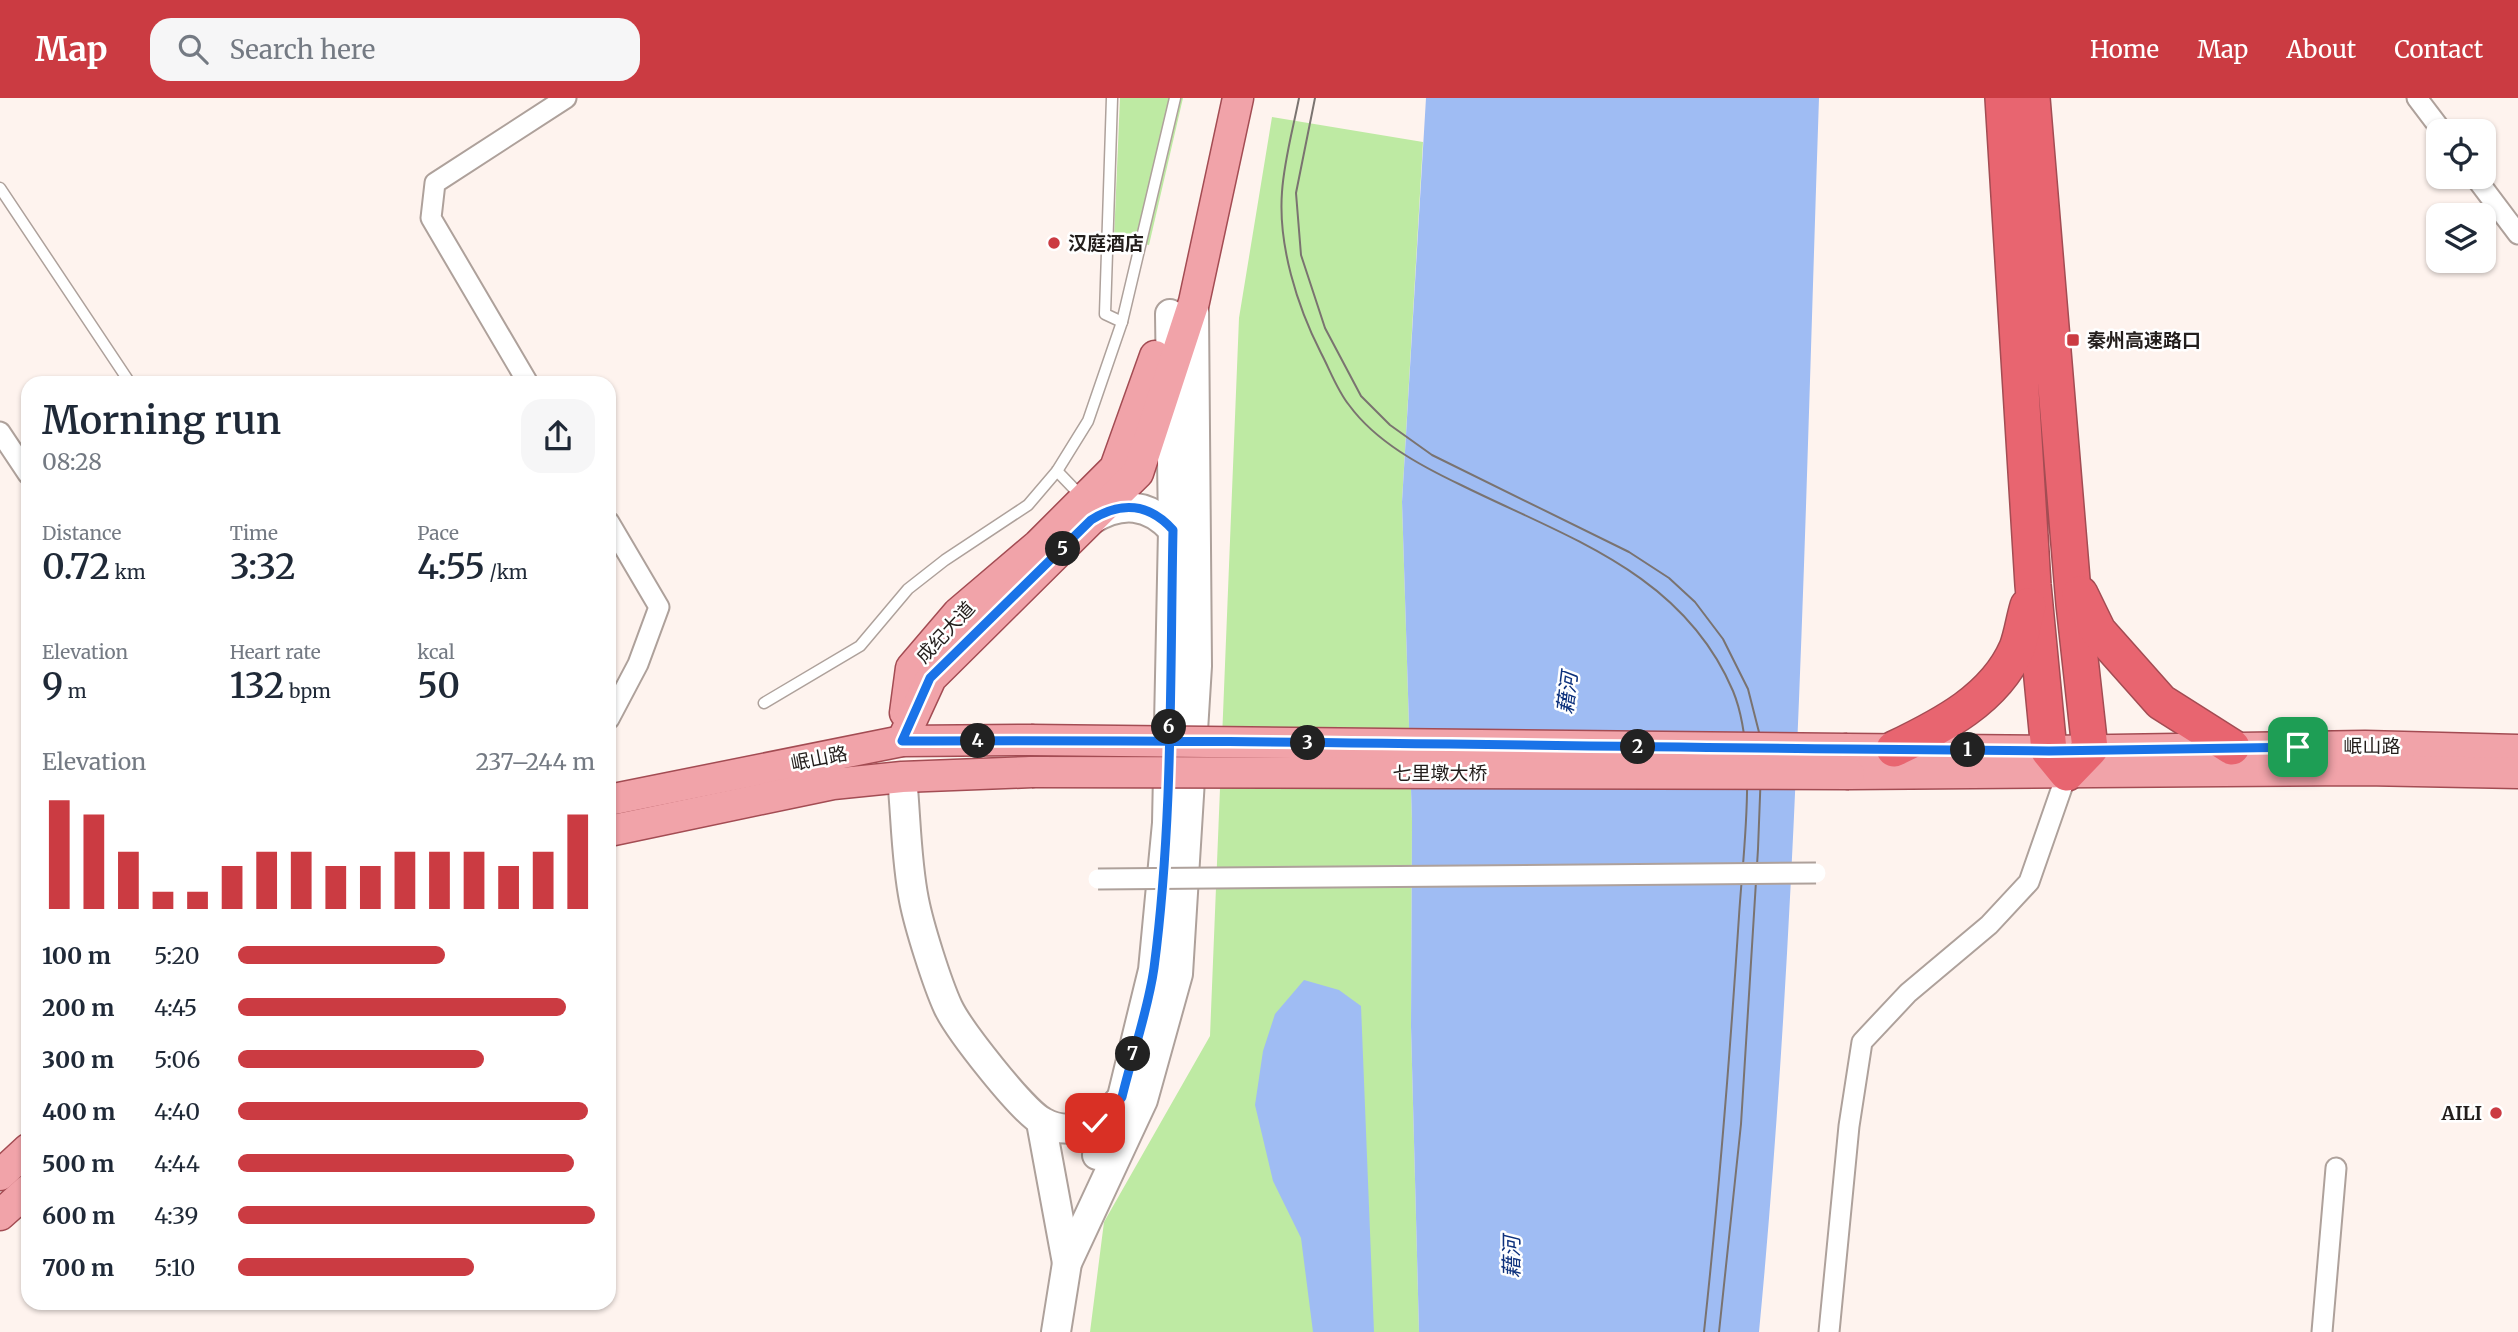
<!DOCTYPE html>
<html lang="en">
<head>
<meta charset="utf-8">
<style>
	body { margin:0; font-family:Merriweather,"Noto Sans SC",serif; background:#f6f6f7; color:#1f2937; height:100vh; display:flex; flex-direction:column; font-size:26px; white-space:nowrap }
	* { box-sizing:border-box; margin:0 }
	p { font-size:23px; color:#747a83 }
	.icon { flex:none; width:38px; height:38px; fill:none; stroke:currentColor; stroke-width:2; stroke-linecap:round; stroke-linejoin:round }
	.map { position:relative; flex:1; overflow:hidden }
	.side { position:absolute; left:21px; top:278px; width:595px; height:934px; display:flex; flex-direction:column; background:#fff; border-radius:21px; box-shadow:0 2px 5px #0004 }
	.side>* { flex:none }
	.fabs { position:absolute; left:2426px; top:21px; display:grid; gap:14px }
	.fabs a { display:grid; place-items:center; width:70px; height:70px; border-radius:14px; background:#fff; box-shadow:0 2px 5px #0004; font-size:35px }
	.pin { position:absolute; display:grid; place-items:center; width:60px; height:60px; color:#fff; margin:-30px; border-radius:14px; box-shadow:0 4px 10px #0006 }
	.km { position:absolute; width:35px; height:35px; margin:-18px; border-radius:50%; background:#222; color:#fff; font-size:19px; line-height:35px; text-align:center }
	.round { display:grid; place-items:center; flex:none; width:74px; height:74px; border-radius:21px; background:#f6f6f7 }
	.head { display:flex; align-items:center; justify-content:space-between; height:119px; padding:0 21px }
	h1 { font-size:38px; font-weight:600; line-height:52px }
	.stats { display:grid; grid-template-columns:repeat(3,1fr); gap:10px; height:119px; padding:7px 21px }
	.stats div { display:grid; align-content:center }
	.stats b { font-size:35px; font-weight:600 }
	.stats small { font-size:19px; font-weight:400 }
	.stats p { font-size:19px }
	.chart { height:196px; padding:14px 21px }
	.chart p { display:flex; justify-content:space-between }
	.chart svg { width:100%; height:126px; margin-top:7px; stroke:#cb3b42; stroke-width:6 }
	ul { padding:0 21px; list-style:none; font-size:23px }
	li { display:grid; grid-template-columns:112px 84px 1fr; align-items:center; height:52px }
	li i { height:18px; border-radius:9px; background:#cb3b42 }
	header { display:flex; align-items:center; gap:42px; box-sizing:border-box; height:98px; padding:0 35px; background:#cb3b42; color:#fff }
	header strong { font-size:33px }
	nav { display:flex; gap:38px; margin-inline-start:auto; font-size:24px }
	.search { width:490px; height:63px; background:#f6f6f7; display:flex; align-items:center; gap:18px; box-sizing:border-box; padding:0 24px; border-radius:21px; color:#747a83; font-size:26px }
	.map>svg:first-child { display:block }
	.park { fill:#beeaa3 }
	.water { fill:#9fbcf3 }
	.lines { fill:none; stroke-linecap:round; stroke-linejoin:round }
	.lane-casing { stroke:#aea19b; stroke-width:13 }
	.street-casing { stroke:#aea19b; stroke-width:23 }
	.secondary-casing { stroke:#aea19b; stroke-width:32 }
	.primary-casing { stroke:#a34c53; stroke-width:33 }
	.highway-casing { stroke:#a34c53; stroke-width:38 }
	.lane { stroke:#fff; stroke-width:10 }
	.street { stroke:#fff; stroke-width:19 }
	.secondary { stroke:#fff; stroke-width:28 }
	.primary { stroke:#f1a3a9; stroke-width:30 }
	.highway { stroke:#e86570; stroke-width:35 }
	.tram { stroke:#7a7370; stroke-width:2 }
	.street-bridge-casing { stroke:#aea19b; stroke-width:23; stroke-linecap:butt }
	.primary-bridge-casing { stroke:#a34c53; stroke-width:33; stroke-linecap:butt }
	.street-bridge { stroke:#fff; stroke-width:19 }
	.primary-bridge { stroke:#f1a3a9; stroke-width:30 }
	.route-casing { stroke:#fff; stroke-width:14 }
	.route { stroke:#1a73e8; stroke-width:9 }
	.poi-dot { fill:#cb3b42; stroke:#fff; stroke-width:2.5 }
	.labels { text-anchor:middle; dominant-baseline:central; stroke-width:5; stroke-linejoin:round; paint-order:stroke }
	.poi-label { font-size:19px; font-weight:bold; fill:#231e1c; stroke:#fff; text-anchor:start }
	.street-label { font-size:19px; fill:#231e1c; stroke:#fff }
	.water-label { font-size:21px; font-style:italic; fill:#0c307c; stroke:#fff }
</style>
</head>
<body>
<header>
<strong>Map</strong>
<div class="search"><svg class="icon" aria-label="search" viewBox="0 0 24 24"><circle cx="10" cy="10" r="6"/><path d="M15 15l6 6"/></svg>Search here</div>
<nav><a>Home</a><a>Map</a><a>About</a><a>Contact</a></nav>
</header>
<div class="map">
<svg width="2518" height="1234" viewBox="0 0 2518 1234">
	<rect width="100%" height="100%" fill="#fef3ee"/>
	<!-- park -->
	<g class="park">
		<polygon points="1120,0 1183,0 1149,147 1114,141"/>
		<polygon points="1272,19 1423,44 1402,404 1412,723 1411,929 1419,1234 1090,1234 1104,1124 1210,938 1239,220"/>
	</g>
	<!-- water -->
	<g class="water">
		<path d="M1426,0H1819C1805,411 1798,824 1759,1234H1419L1411,929L1412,723L1402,404Z"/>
		<polygon points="1304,882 1339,892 1361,908 1374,1234 1313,1234 1301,1140 1273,1083 1255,1007 1263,953 1275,916"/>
	</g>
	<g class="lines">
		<!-- lane casing -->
		<g class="lane-casing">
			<g id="lane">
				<polyline points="1112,0 1105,216 1122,224"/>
				<polyline points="0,90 130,285"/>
				<polyline points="1057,373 1081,398"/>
				<polyline points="764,605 860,548 908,491 945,462 1028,407 1057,373 1088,323 1122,224 1175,0"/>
			</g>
		</g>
		<!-- street casing -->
		<g class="street-casing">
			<g id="street">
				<polyline points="2417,0 2442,33"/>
				<polyline points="2475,79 2518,136"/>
				<polyline points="528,285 431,120 435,85 566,0"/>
				<polyline points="0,334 28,376"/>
				<polyline points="609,424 659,509 638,566 609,621"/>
				<polyline points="1829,1234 1849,1028 1862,944 1908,895 1989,827 2029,784 2067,675"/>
				<polyline points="2322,1234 2336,1070"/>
			</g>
		</g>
		<!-- secondary casing -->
		<g class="secondary-casing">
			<g id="secondary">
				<path d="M1091,422C1121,403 1149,405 1173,432"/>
				<path d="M902,679C906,719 906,762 914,802C919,828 937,885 948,909C959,932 1022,1013 1043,1024C1069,1039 1101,1027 1118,1004"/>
				<polyline points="1041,1024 1067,1165"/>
				<polyline points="1097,1057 1122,999 1153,872 1167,725 1173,432 1170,216"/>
				<polyline points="1056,1234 1067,1165 1143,1002 1178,876 1197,568 1194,213"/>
			</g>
		</g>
		<!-- primary casing -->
		<g class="primary-casing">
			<g id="primary">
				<polyline points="905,615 911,570 958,515 1038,447 1115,370 1155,258"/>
				<polyline points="902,643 931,580 1138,375 1194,204 1238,0"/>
				<polyline points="1847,651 2049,653 2365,648 2518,652"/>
				<polyline points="1849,676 2364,672 2518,675"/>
				<polyline points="609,702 902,643 1031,642"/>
				<polyline points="609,733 833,686 902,679 1032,674"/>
				<polyline points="0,1077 28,1051"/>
				<polyline points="0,1117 28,1092"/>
			</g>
		</g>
		<!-- highway casing -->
		<g class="highway-casing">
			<g id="highway">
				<polyline points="2003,0 2033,487 2049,653 2067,675 2090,651 2074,506 2032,0"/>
				<polyline points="2080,496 2098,533 2161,604 2232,649"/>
				<path d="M1894,651C1942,628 1995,601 2017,550C2022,537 2024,521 2028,508"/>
			</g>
		</g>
		<!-- lane -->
		<use href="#lane" class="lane"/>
		<!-- street -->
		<use href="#street" class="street"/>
		<!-- secondary -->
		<use href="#secondary" class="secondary"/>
		<!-- primary -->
		<use href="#primary" class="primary"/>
		<!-- highway -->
		<use href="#highway" class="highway"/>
		<!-- tram -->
		<g class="tram">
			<path d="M1299,0C1293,31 1284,63 1282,94C1278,147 1297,208 1321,255C1330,272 1337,292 1349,307C1376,344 1421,368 1461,387C1568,440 1683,475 1733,593C1758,654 1743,753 1739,818C1730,957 1719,1095 1704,1234"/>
			<polyline points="1315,0 1296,95 1301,157 1325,230 1361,298 1390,327 1432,357 1629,454 1669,480 1695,504 1723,541 1748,591 1762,646 1758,751 1741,1026 1719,1234"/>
		</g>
		<!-- street-bridge casing -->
		<g class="street-bridge-casing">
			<polyline id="street-bridge" points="1098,781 1816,775"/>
		</g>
		<!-- primary-bridge casing -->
		<g class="primary-bridge-casing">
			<g id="primary-bridge">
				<polyline points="1031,642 1847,651"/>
				<polyline points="1032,674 1849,676"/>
			</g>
		</g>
		<!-- street-bridge -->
		<use href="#street-bridge" class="street-bridge"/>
		<!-- primary-bridge -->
		<use href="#primary-bridge" class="primary-bridge"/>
	</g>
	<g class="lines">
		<!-- route casing -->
		<g class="route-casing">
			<path id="route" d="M1095,1025L1111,1014L1122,999C1132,957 1148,913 1154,870C1173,725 1170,578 1173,432C1149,405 1121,403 1091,422L930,580L902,643C1217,641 1532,648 1847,651L2049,653L2298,649"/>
		</g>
		<!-- route -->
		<use href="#route" class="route"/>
	</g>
	<!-- markers -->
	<g class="poi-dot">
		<circle cx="1054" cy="145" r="7"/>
		<rect x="2066" y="235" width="14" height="14" rx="3.5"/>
		<circle cx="2496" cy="1015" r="7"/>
	</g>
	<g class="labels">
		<!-- poi labels -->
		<g class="poi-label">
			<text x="1068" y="145">汉庭酒店</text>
			<text x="2087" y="242">秦州高速路口</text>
			<text x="2482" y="1015" text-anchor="end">AILI</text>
		</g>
		<!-- street labels -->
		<g class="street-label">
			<text transform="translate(945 534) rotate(-47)">成纪大道</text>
			<text x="2372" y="648">岷山路</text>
			<text transform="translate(819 660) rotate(-11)">岷山路</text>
			<text x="1440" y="675">七里墩大桥</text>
		</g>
		<!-- water labels -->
		<g class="water-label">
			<text transform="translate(1567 595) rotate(-83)">藉河</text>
			<text transform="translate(1511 1159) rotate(-90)">藉河</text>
		</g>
	</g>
</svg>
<div class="fabs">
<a><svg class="icon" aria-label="locate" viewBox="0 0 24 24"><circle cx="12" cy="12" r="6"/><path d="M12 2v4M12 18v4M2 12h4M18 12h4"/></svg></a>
<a><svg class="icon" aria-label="layers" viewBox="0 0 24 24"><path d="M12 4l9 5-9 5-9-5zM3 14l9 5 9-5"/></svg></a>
</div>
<div class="pin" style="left:2298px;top:649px;background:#1e9e55"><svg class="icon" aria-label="arrive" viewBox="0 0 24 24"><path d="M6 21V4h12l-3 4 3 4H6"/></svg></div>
<div class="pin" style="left:1095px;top:1025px;background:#d93025"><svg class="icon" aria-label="check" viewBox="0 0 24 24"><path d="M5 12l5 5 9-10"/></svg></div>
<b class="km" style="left:1968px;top:652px">1</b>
<b class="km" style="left:1638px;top:649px">2</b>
<b class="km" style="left:1308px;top:645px">3</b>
<b class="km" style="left:978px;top:643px">4</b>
<b class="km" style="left:1063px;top:451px">5</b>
<b class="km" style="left:1169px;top:629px">6</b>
<b class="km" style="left:1133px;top:956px">7</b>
<section class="side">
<div class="head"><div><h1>Morning run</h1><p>08:28</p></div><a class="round"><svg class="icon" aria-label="share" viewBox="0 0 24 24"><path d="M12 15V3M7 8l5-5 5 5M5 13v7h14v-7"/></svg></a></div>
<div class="stats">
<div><p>Distance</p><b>0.72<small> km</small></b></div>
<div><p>Time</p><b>3:32</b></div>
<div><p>Pace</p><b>4:55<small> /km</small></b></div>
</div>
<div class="stats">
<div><p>Elevation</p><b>9<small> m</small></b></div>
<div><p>Heart rate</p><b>132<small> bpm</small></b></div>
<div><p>kcal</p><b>50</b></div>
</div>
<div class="chart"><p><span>Elevation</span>237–244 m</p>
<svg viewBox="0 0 160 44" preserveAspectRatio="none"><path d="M5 44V6M15 44V11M25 44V24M35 44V38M45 44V38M55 44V29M65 44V24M75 44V24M85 44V29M95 44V29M105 44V24M115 44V24M125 44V24M135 44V29M145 44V24M155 44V11"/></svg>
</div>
<ul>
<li><b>100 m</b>5:20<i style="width:58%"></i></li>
<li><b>200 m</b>4:45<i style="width:92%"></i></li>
<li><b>300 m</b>5:06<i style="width:69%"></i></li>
<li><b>400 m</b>4:40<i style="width:98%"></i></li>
<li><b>500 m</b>4:44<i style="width:94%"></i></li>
<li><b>600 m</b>4:39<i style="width:100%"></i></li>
<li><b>700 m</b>5:10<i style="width:66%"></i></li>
</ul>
</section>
</div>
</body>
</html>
